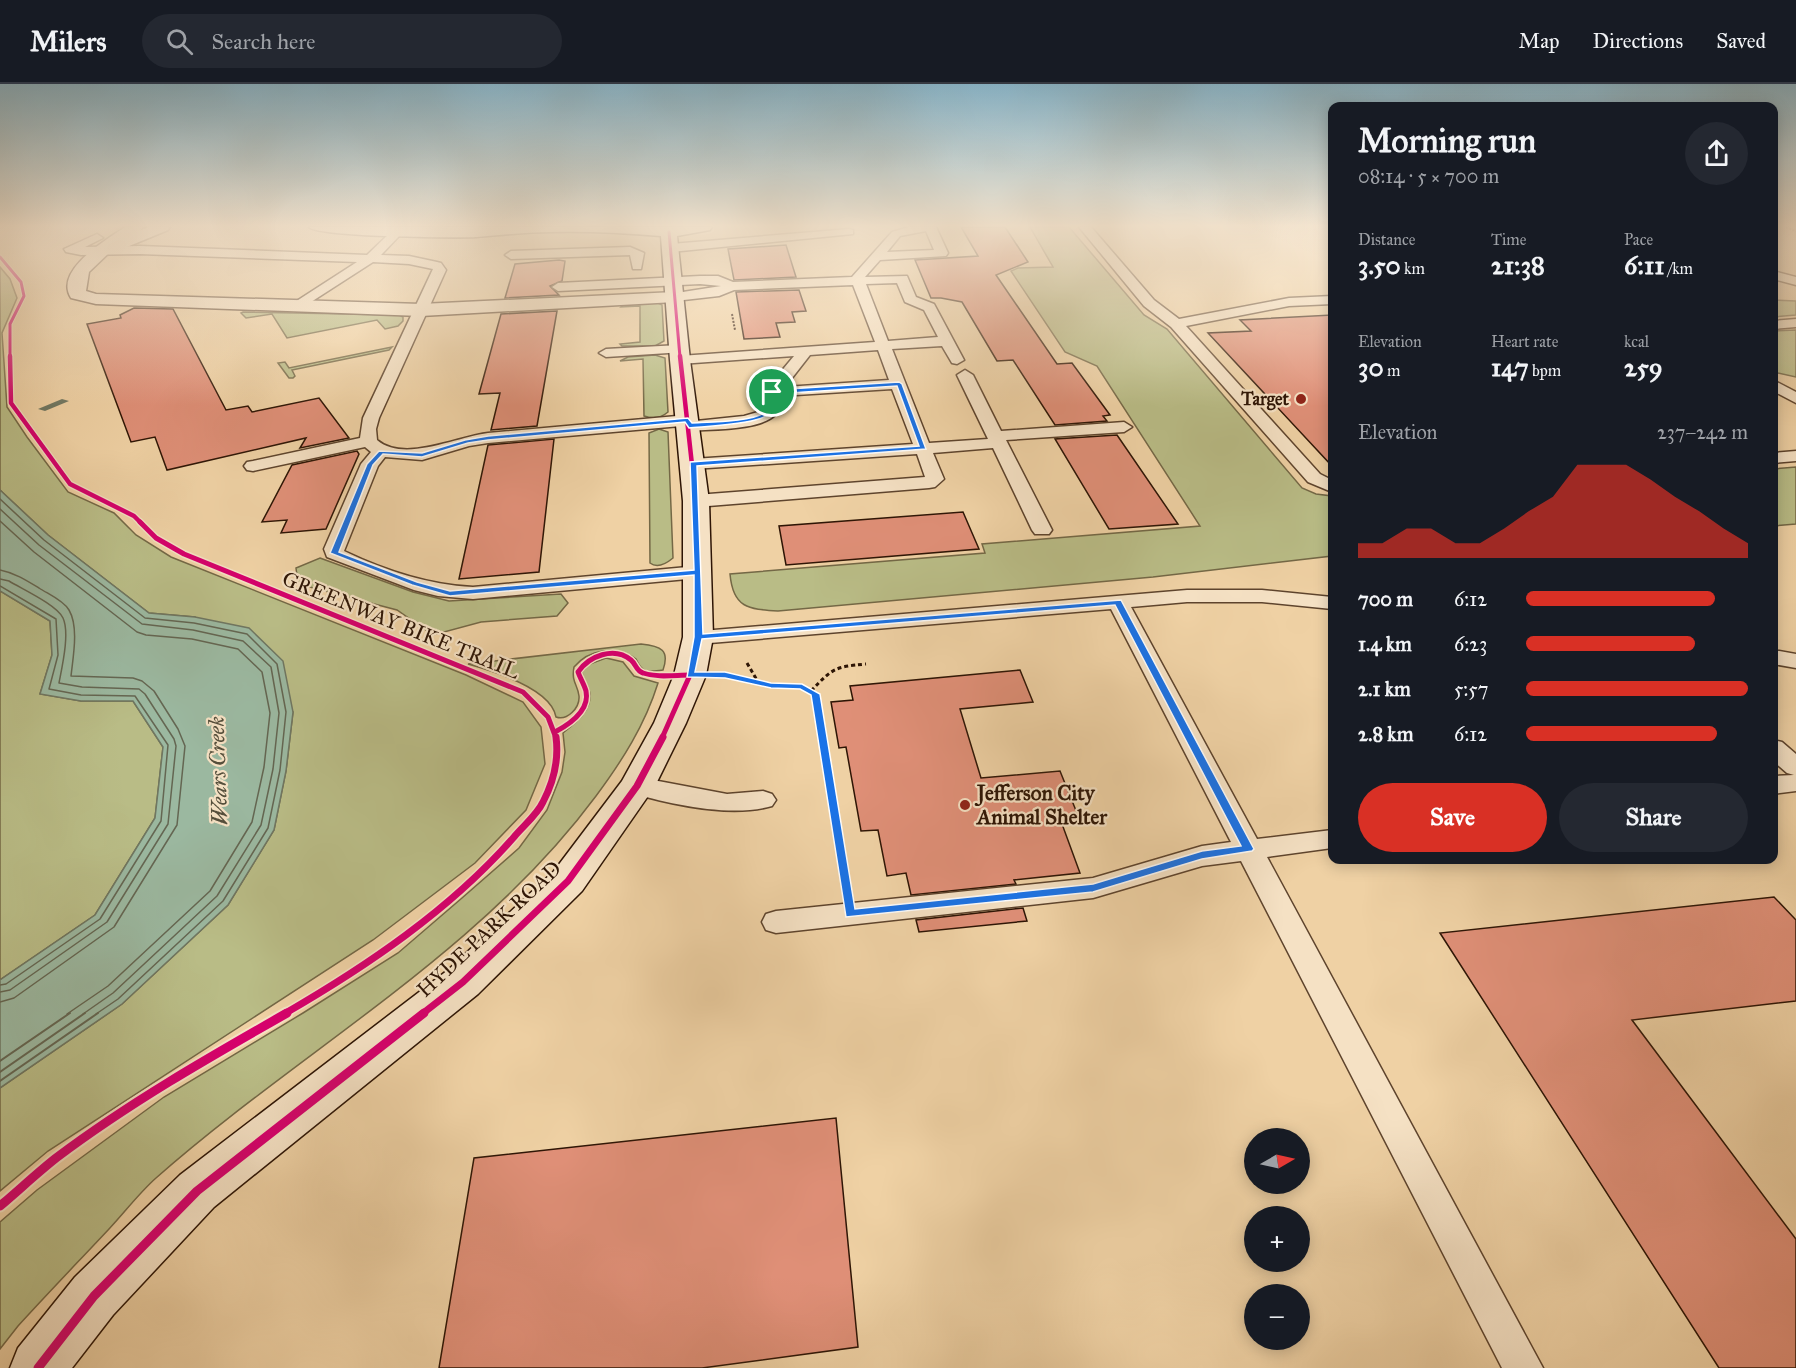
<!DOCTYPE html>
<html lang="en">
<head>
<meta charset="utf-8">
<style>
	body { margin:0; font-family:"IM FELL Great Primer",serif; background:#242831; color:#f1f3f6; height:100vh; display:flex; flex-direction:column; font-size:22px; white-space:nowrap }
	* { box-sizing:border-box; margin:0 }
	p { font-size:20px; color:#9ea1a6 }
	.icon { flex:none; width:33px; height:33px; fill:none; stroke:currentColor; stroke-width:2; stroke-linecap:round; stroke-linejoin:round }
	.map { position:relative; flex:1; overflow:hidden }
	.details { position:absolute; left:1328px; top:18px; width:450px; height:762px; display:flex; flex-direction:column; background:#171b24; border-radius:12px; box-shadow:0 3px 15px #0003 }
	.details>* { flex:none }
	.needle { width:39px; rotate:81deg }
	.tools { position:absolute; left:1244px; top:1044px; display:grid; gap:12px }
	.tools a { display:grid; place-items:center; width:66px; height:66px; border-radius:50%; background:#171b24; box-shadow:0 3px 15px #0003; font-size:30px }
	.pin { position:absolute; display:grid; place-items:center; width:51px; height:51px; color:#fff; margin:-26px; border:3px solid #fff; border-radius:50%; box-shadow:0 2px 6px #0007 }
	.round { display:grid; place-items:center; flex:none; width:63px; height:63px; border-radius:32px; background:#242831 }
	.overview { display:flex; align-items:center; justify-content:space-between; height:102px; padding:0 30px }
	h1 { font-size:33px; font-weight:800; line-height:45px }
	.metrics { display:grid; grid-template-columns:repeat(3,1fr); gap:9px; height:102px; padding:6px 30px }
	.metrics div { display:grid; align-content:center }
	.metrics b { font-size:26px; font-weight:800 }
	.metrics small { font-size:16px; font-weight:400 }
	.metrics p { font-size:16px }
	.chart { height:168px; padding:12px 30px }
	.chart p { display:flex; justify-content:space-between }
	.chart svg { width:100%; height:108px; margin-top:6px; fill:#d93025; opacity:.7 }
	.cta { display:flex; gap:12px; margin-top:auto; padding:12px 30px }
	.cta a { flex:1; height:69px; border-radius:36px; background:#d93025; color:#fff; font-size:24px; font-weight:800; line-height:69px; text-align:center }
	.cta a+a { background:#242831; color:#f1f3f6 }
	ul { padding:0 30px; list-style:none; font-size:20px }
	li { display:grid; grid-template-columns:96px 72px 1fr; align-items:center; height:45px }
	li i { height:15px; border-radius:8px; background:#d93025 }
	header { display:flex; align-items:center; gap:36px; box-sizing:border-box; height:84px; padding:0 30px; background:#171b24; border-bottom:2px solid #363941 }
	header strong { font-size:28px }
	nav { display:flex; gap:33px; margin-inline-start:auto; font-size:21px }
	.search { width:420px; height:54px; background:#242831; display:flex; align-items:center; gap:15px; box-sizing:border-box; padding:0 21px; border-radius:33px; color:#9ea1a6; font-size:22px }
	.map>svg:first-child { display:block }
	.green { fill:#b9bc86; stroke:#746846; stroke-width:1.5 }
	.water { fill:#9bb8a0; stroke:#6f7762; stroke-width:1.5 }
	.lines { fill:none; stroke-linecap:round; stroke-linejoin:round }
	.shore-far1 { stroke:#646652; stroke-width:1.5 }
	.shore { stroke:#646652; stroke-width:2 }
	.stream { fill:#6f7762; fill-rule:evenodd }
	.building { fill:#df8f77; stroke:#2e1505; stroke-width:1.5 }
	.lane-casing { stroke:#5e442d; stroke-width:3 }
	.street-casing { stroke:#5e442d; stroke-width:3 }
	.secondary-casing { stroke:#2e1505; stroke-width:3 }
	.path-far2 { stroke:#2e1505; stroke-width:2; stroke-dasharray:2 1.5; stroke-linecap:butt }
	.path-far1 { stroke:#2e1505; stroke-width:3; stroke-dasharray:4 3; stroke-linecap:butt }
	.path { stroke:#2e1505; stroke-width:4.5; stroke-dasharray:5 4; stroke-linecap:butt }
	.lane { fill:#f5e1c4; fill-rule:evenodd }
	.street { fill:#f5e1c4; fill-rule:evenodd }
	.secondary { fill:#f5e1c4; fill-rule:evenodd }
	.cycleway-far4-casing { stroke:#f5e1c4; stroke-width:5 }
	.cycleway-far3-casing { stroke:#f5e1c4; stroke-width:7 }
	.cycleway-far2-casing { stroke:#f5e1c4; stroke-width:8 }
	.cycleway-far1-casing { stroke:#f5e1c4; stroke-width:10 }
	.cycleway-casing { stroke:#f5e1c4; stroke-width:13 }
	.cycleway-far4 { stroke:#d6006c; stroke-width:3 }
	.cycleway-far3 { stroke:#d6006c; stroke-width:4.5 }
	.cycleway-far2 { stroke:#d6006c; stroke-width:5 }
	.cycleway-far1 { stroke:#d6006c; stroke-width:7 }
	.cycleway { stroke:#d6006c; stroke-width:9 }
	.route { fill:#1a73e8; stroke:#fff; stroke-width:1.5; fill-rule:evenodd }
	.poi-dot { fill:#8f2418; stroke:#f5e1c4; stroke-width:2 }
	.labels { text-anchor:middle; dominant-baseline:central; stroke-width:4.5; stroke-linejoin:round; paint-order:stroke }
	.far-poi-label { font-size:18px; font-weight:bold; fill:#2e1505; stroke:#f5e1c4; text-anchor:end }
	.street-label { font-size:21px; fill:#2e1505; stroke:#f5e1c4 }
	.poi-label { font-size:21px; font-weight:bold; fill:#2e1505; stroke:#f5e1c4; text-anchor:start }
	.water-label { font-size:22px; font-style:italic; fill:#544e3b; stroke:#f5e1c4 }
</style>
</head>
<body>
<header>
<strong>Milers</strong>
<div class="search"><svg class="icon" aria-label="search" viewBox="0 0 24 24"><circle cx="10" cy="10" r="6"/><path d="M15 15l6 6"/></svg>Search here</div>
<nav><a>Map</a><a>Directions</a><a>Saved</a></nav>
</header>
<div class="map">
<svg width="1796" height="1284" viewBox="0 0 1796 1284">
	<rect width="100%" height="100%" fill="#efd1a4"/>
	<filter id="stains"><feTurbulence type="fractalNoise" baseFrequency=".00333" numOctaves="4"/><feColorMatrix values="0 0 0 0 .2 0 0 0 0 .09 0 0 0 0 .02 0 0 0 .5 -.17"/></filter>
	<radialGradient id="worn" r=".72"><stop offset=".6" stop-color="#630" stop-opacity="0"/><stop offset="1" stop-color="#630" stop-opacity=".3"/></radialGradient>
	<!-- green -->
	<g class="green">
		<path d="M1030,143H1069L1144,231L1167,245L1302,404L1316,410L1332,412V472L1153,493L778,527C748,525 733,524 730,490L985,469L982,460L1200,442L1097,282L1065,268L1011,187L1018,184L1053,183Z"/>
		<polygon points="0,183 10,195 17,214 2,249 7,323 27,353 68,408 114,429 136,451 171,473 466,591 523,618 541,643 545,680 526,726 475,779 373,856 48,1067 0,1107 0,1004 122,920 228,821 274,746 286,687 293,628 195,533 149,529 48,451 0,406"/>
		<polygon points="1773,216 1796,217 1796,231 1773,233"/>
		<polygon points="656,218 662,221 664,257 655,262 622,262 620,260 640,258 640,222 621,223 623,221"/>
		<polygon points="243,228 399,231 403,233 403,237 398,242 385,245 377,236 287,254 272,230 246,234 241,229"/>
		<polygon points="1796,246 1796,293 1773,288 1773,247"/>
		<polygon points="392,263 389,266 292,286 295,292 293,294 289,294 278,279 285,278 289,284"/>
		<path d="M655,271L665,274L668,328C661,334 652,335 644,332L643,275L620,277L628,273Z"/>
		<path d="M659,345L668,348L673,474C667,479 658,485 650,479L649,349Z"/>
		<polygon points="1796,383 1796,440 1773,442 1773,385"/>
		<polygon points="320,474 413,508 449,517 561,510 568,519 557,532 481,538 433,551 397,526 298,500 296,484"/>
		<polygon points="0,507 50,537 52,571 40,610 81,617 133,617 163,663 155,734 95,831 0,896"/>
		<path d="M641,560C661,562 670,566 663,586C647,588 643,590 636,575C616,561 589,565 574,583C571,598 578,601 579,612C580,624 567,637 556,633C551,605 493,587 468,580Z"/>
		<path d="M606,574L623,578L634,592L658,599C645,641 622,677 596,712C479,870 301,966 156,1094C139,1109 125,1128 109,1145C79,1177 48,1209 18,1242L0,1265V1138L37,1106L164,1013L303,929L398,869L462,814L519,764L547,726L562,688L565,668L563,649C575,639 591,628 590,610C589,602 583,596 582,588L587,581Z"/>
	</g>
	<!-- water -->
	<polygon class="water" points="0,406 48,451 149,529 195,533 249,544 283,577 293,628 286,687 274,746 228,821 122,920 0,1004 0,896 95,831 155,734 163,663 133,617 81,617 40,610 52,571 50,537 0,507"/>
	<g class="lines">
		<!-- shore-far1 -->
		<g class="shore-far1">
			<polyline points="0,415 44,456 145,534 194,539 247,550 277,580 286,628 280,686 268,744 223,817 118,915 96,930"/>
			<polyline points="0,425 39,461 142,540 193,546 243,557 271,583 279,629 273,685 261,741 217,812 113,909 83,930"/>
			<polyline points="0,437 34,468 137,548 146,551 192,555 238,565 262,588 270,629 264,683 252,738 210,807 108,902 67,930"/>
			<path d="M0,486C15,489 26,496 39,504C48,510 63,516 69,526C79,543 73,573 71,592L133,594L142,597L154,607L178,645L185,662L177,741L114,843L14,914L0,918"/>
			<path d="M0,495L9,497C22,505 57,521 63,534C70,549 62,583 59,599L82,603L139,605L145,610L174,655L176,662L168,740L107,838L10,906L0,908"/>
			<polyline points="0,502 56,535 58,571 49,605 81,611 135,612 168,661 161,737 100,835 6,900 0,901"/>
		</g>
		<!-- shore -->
		<g class="shore">
			<polyline points="0,977 70,929"/>
			<polyline points="0,988 85,929"/>
			<polyline points="0,997 98,929"/>
		</g>
		<!-- stream -->
		<polygon class="stream" points="62,315 69,317 45,327 38,325"/>
	</g>
	<!-- building -->
	<g class="building">
		<polygon points="961,143 1005,143 1028,178 996,191 1057,280 1072,279 1110,331 1103,332 1107,337 1055,341 1013,276 997,277 962,218 941,214 931,214 915,176 978,172"/>
		<polygon points="786,161 796,193 734,196 728,165"/>
		<polygon points="559,176 565,177 562,197 550,202 559,211 505,214 515,180"/>
		<polygon points="799,206 806,227 792,228 795,238 776,239 780,253 744,255 736,208"/>
		<polygon points="134,224 173,225 226,326 248,322 252,328 319,314 349,354 300,364 306,354 167,386 155,353 131,358 87,240 121,234 120,231"/>
		<polygon points="557,227 537,342 491,346 500,309 479,310 501,230"/>
		<polygon points="1332,231 1332,382 1208,249 1251,247 1240,236"/>
		<polygon points="1117,351 1178,440 1109,445 1055,355"/>
		<polygon points="554,355 539,488 459,495 488,361"/>
		<polygon points="357,367 359,370 326,445 281,449 287,436 262,438 292,381"/>
		<polygon points="963,428 979,465 786,481 779,442"/>
		<polygon points="1020,586 1033,618 960,625 981,694 1060,687 1081,739 1062,740 1080,789 1014,796 1016,800 911,811 906,789 887,792 878,746 861,747 846,663 839,664 831,618 853,616 850,602"/>
		<polygon points="1774,813 1796,836 1796,917 1632,936 1796,1155 1796,1284 1719,1284 1440,849"/>
		<polygon points="1023,824 1027,837 919,848 916,836"/>
		<polygon points="836,1034 858,1263 702,1284 439,1284 474,1074"/>
	</g>
	<g class="lines">
		<!-- lane casing -->
		<g class="lane-casing">
			<g id="lane">
				<path d="M909,143H936L948,169L946,172L880,176L865,193L907,192L916,213L934,220L964,276L957,280L952,279L942,262L892,265L929,359L988,355L957,291L965,286L973,291L1001,347L1124,338L1132,343L1124,348L1006,356L1052,446L1049,450H1035L1032,446L993,364L933,369L944,395L935,403L929,404L696,423L690,421L687,417L690,413L696,411L925,393L917,370L693,385L687,384L684,380L687,376L693,375L913,360L892,305L780,312C780,318 780,325 776,330C761,347 711,345 689,347L683,345L681,342L488,359L469,362L422,376L385,373L378,382L344,467C384,486 429,501 473,503L698,482L705,484L708,488L705,492L698,494L473,515L438,512L414,506L327,473L324,465L361,380L371,368L365,363L253,387L247,386L244,382L247,378L253,377L360,354L363,334L433,185L409,180L373,178L297,227L292,226L290,223L292,220L357,178L140,170L81,171L66,168L64,165L97,150L103,154L85,163L140,162L367,171L394,145H402V149L381,171L409,172L437,178L441,179L446,186L379,334L376,345L377,356C404,379 456,353 488,349L688,331L694,333L696,337L744,332L758,328L763,324L764,308L794,272L680,280L673,276L680,272L875,258L853,201L734,206L719,212L675,217L670,216L668,213L670,210L721,202L700,200L558,207L552,203L558,199L700,192H718L733,198L852,193L892,148ZM926,147L934,166L887,168L900,152ZM897,199L905,218L924,226L938,253L888,257L866,200ZM878,266L889,296L785,303L810,271Z"/>
				<polygon points="1079,143 1091,143 1154,216 1179,235 1289,214 1332,212 1332,220 1289,222 1186,242 1320,390 1332,396 1332,408 1308,398 1171,243 1144,222"/>
				<polygon points="849,145 853,146 853,150 671,168 665,164 671,160"/>
				<polygon points="630,163 644,169 641,185 633,185 630,171 511,175 505,171 511,167"/>
				<polygon points="1773,187 1796,193 1796,201 1773,195"/>
				<polygon points="1796,235 1796,243 1773,245 1773,237"/>
				<polygon points="679,261 684,262 686,265 684,268 606,273 599,269 606,265"/>
				<polygon points="1773,296 1796,308 1796,319 1773,307"/>
				<polygon points="1796,367 1796,377 1773,379 1773,369"/>
				<polygon points="1187,506 1262,506 1332,513 1332,525 1262,518 1187,518 1131,523 1257,755 1332,746 1332,764 1267,773 1543,1284 1502,1284 1241,777 1202,782 1093,814 776,849 766,846 762,838 766,830 776,827 1093,794 1202,762 1231,758 1111,525 698,560 690,558 687,553 690,548"/>
				<polygon points="1773,566 1796,570 1796,584 1773,580"/>
				<polygon points="1773,656 1782,658 1796,670 1796,707 1773,710 1773,692 1794,691 1787,689 1773,677"/>
				<path d="M637,693L727,710L763,707L772,710L776,716L772,722C731,734 669,720 628,708L624,702L628,696Z"/>
			</g>
		</g>
		<!-- street casing -->
		<g class="street-casing">
			<path id="street" d="M125,143H143L141,146L149,143H170L168,146L122,165L112,166L89,188L86,207L96,210L421,220L675,208L681,209L684,213L681,217L675,218L421,232L96,220L71,214C53,186 108,155 125,143Z"/>
		</g>
		<!-- secondary casing -->
		<g class="secondary-casing">
			<path id="secondary" d="M309,143H712L710,146L677,152L690,276L709,417L713,553L706,591L686,639L655,702L582,807L478,910L214,1123L113,1231L72,1284H10L18,1264L75,1193L180,1091L448,886L554,787L622,697L654,639L674,591L683,553V417L670,276L661,152C625,149 588,147 551,148C527,148 502,151 477,153C456,154 318,153 309,143Z"/>
		</g>
		<!-- path-far2 -->
		<g class="path-far2">
			<polyline points="1786,143 1796,147"/>
			<polyline points="732,230 735,246"/>
		</g>
		<!-- path-far1 -->
		<g class="path-far1">
			<polyline points="747,579 758,598"/>
			<polyline points="727,592 771,601 802,603 815,610 822,654"/>
			<path d="M811,607C833,584 834,583 866,580"/>
		</g>
		<!-- path -->
		<polyline class="path" points="822,653 846,799"/>
		<!-- lane -->
		<use href="#lane" class="lane"/>
		<!-- street -->
		<use href="#street" class="street"/>
		<!-- secondary -->
		<use href="#secondary" class="secondary"/>
		<!-- cycleway-far4 casing -->
		<g class="cycleway-far4-casing">
			<g id="cycleway-far4">
				<polyline points="669,148 680,273"/>
				<polyline points="0,173 21,198 24,212 10,240 10,273"/>
			</g>
		</g>
		<!-- cycleway-far3 casing -->
		<g class="cycleway-far3-casing">
			<g id="cycleway-far3">
				<polyline points="10,272 11,319 70,400 134,432 142,440"/>
				<polyline points="680,272 696,417 696,440"/>
			</g>
		</g>
		<!-- cycleway-far2 casing -->
		<g class="cycleway-far2-casing">
			<g id="cycleway-far2">
				<polyline points="140,438 156,454 184,470 523,608 548,633 556,654"/>
				<path d="M555,648C570,640 590,626 586,607C584,600 580,594 578,588C589,572 614,562 631,576C636,580 636,587 643,589C658,594 675,591 690,591"/>
				<polyline points="662,654 690,591 698,553 696,438"/>
			</g>
		</g>
		<!-- cycleway-far1 casing -->
		<g class="cycleway-far1-casing">
			<g id="cycleway-far1">
				<path d="M284,930C367,882 450,826 514,753C523,742 537,731 543,718C554,697 559,676 556,653"/>
				<polyline points="422,930 463,898 568,797 637,702 663,653"/>
			</g>
		</g>
		<!-- cycleway casing -->
		<g class="cycleway-casing">
			<g id="cycleway">
				<path d="M0,1122C19,1106 37,1089 56,1074C129,1019 208,974 287,929"/>
				<polyline points="38,1284 94,1212 197,1107 424,929"/>
			</g>
		</g>
		<!-- cycleway-far4 -->
		<use href="#cycleway-far4" class="cycleway-far4"/>
		<!-- cycleway-far3 -->
		<use href="#cycleway-far3" class="cycleway-far3"/>
		<!-- cycleway-far2 -->
		<use href="#cycleway-far2" class="cycleway-far2"/>
		<!-- cycleway-far1 -->
		<use href="#cycleway-far1" class="cycleway-far1"/>
		<!-- cycleway -->
		<use href="#cycleway" class="cycleway"/>
	</g>
	<!-- sky -->
	<linearGradient id="sky" x2="0" y2="1"><stop stop-color="#89b6cb"/><stop offset="0.44" stop-color="#f8ead6"/><stop offset="1" stop-color="#f8ead6" stop-opacity="0"/></linearGradient>
	<rect width="1796" height="322" fill="url(#sky)"/>
	<!-- route -->
	<path class="route" d="M899,298L902,300L926,365L697,382L703,550L1121,516L1254,765L1252,767L1202,775L1093,808L846,833L811,611L800,605L771,604L725,594L687,593L694,553V491L450,512L412,501L330,469L367,380L379,367L422,369L465,356L488,352L688,334L692,339C709,338 755,338 767,327C770,323 769,313 769,308L772,306ZM897,302L919,362L690,378L694,486L450,507L417,498L339,468L373,381L383,370L422,373L468,359L488,356L685,338L689,344C706,342 769,341 775,324C776,320 775,314 775,310ZM1115,521L1241,762L1202,767L1093,800L855,825L820,610L802,600L771,599L725,588H695L702,555Z"/>
	<!-- markers -->
	<g class="poi-dot">
		<circle cx="1301" cy="315" r="6"/>
		<circle cx="965" cy="721" r="6"/>
	</g>
	<g class="labels">
		<!-- far-poi labels -->
		<g class="far-poi-label">
			<text x="1289" y="315">Target</text>
		</g>
		<!-- street labels -->
		<g class="street-label">
			<text transform="translate(401 541) rotate(22)">GREENWAY BIKE TRAIL</text>
			<text transform="translate(489 845) rotate(-43)">HYDE PARK ROAD</text>
		</g>
		<!-- poi labels -->
		<g class="poi-label">
			<text x="977" y="709">Jefferson City<tspan x="977" dy="24">Animal Shelter</tspan></text>
		</g>
		<!-- water labels -->
		<g class="water-label">
			<text transform="translate(218 687) rotate(-92)">Wears Creek</text>
		</g>
	</g>
	<rect width="100%" height="100%" filter="url(#stains)"/>
	<rect width="100%" height="100%" fill="url(#worn)"/>
</svg>
<div class="tools">
<a><svg class="needle" viewBox="-14 -14 28 28"><path d="M0-13l5 13h-10z" fill="#e53935"/><path d="M0 13l5-13h-10z" fill="#9ea1a6"/></svg></a>
<a>+</a>
<a>−</a>
</div>
<div class="pin" style="left:772px;top:308px;background:#1e9e55"><svg class="icon" aria-label="arrive" viewBox="0 0 24 24"><path d="M6 21V4h12l-3 4 3 4H6"/></svg></div>
<section class="details">
<div class="overview"><div><h1>Morning run</h1><p>08:14 · 5 × 700 m</p></div><a class="round"><svg class="icon" aria-label="share" viewBox="0 0 24 24"><path d="M12 15V3M7 8l5-5 5 5M5 13v7h14v-7"/></svg></a></div>
<div class="metrics">
<div><p>Distance</p><b>3.50<small> km</small></b></div>
<div><p>Time</p><b>21:38</b></div>
<div><p>Pace</p><b>6:11<small> /km</small></b></div>
</div>
<div class="metrics">
<div><p>Elevation</p><b>30<small> m</small></b></div>
<div><p>Heart rate</p><b>147<small> bpm</small></b></div>
<div><p>kcal</p><b>259</b></div>
</div>
<div class="chart"><p><span>Elevation</span>237–242 m</p>
<svg viewBox="0 0 160 44" preserveAspectRatio="none"><path d="M0 44V38L10 38L20 32L30 32L40 38L50 38L60 32L70 25L80 19L90 6L100 6L110 6L120 12L130 19L140 25L150 32L160 38V44z"/></svg>
</div>
<ul>
<li><b>700 m</b>6:12<i style="width:85%"></i></li>
<li><b>1.4 km</b>6:23<i style="width:76%"></i></li>
<li><b>2.1 km</b>5:57<i style="width:100%"></i></li>
<li><b>2.8 km</b>6:12<i style="width:86%"></i></li>
</ul>
<div class="cta"><a>Save</a><a>Share</a></div>
</section>
</div>
</body>
</html>
